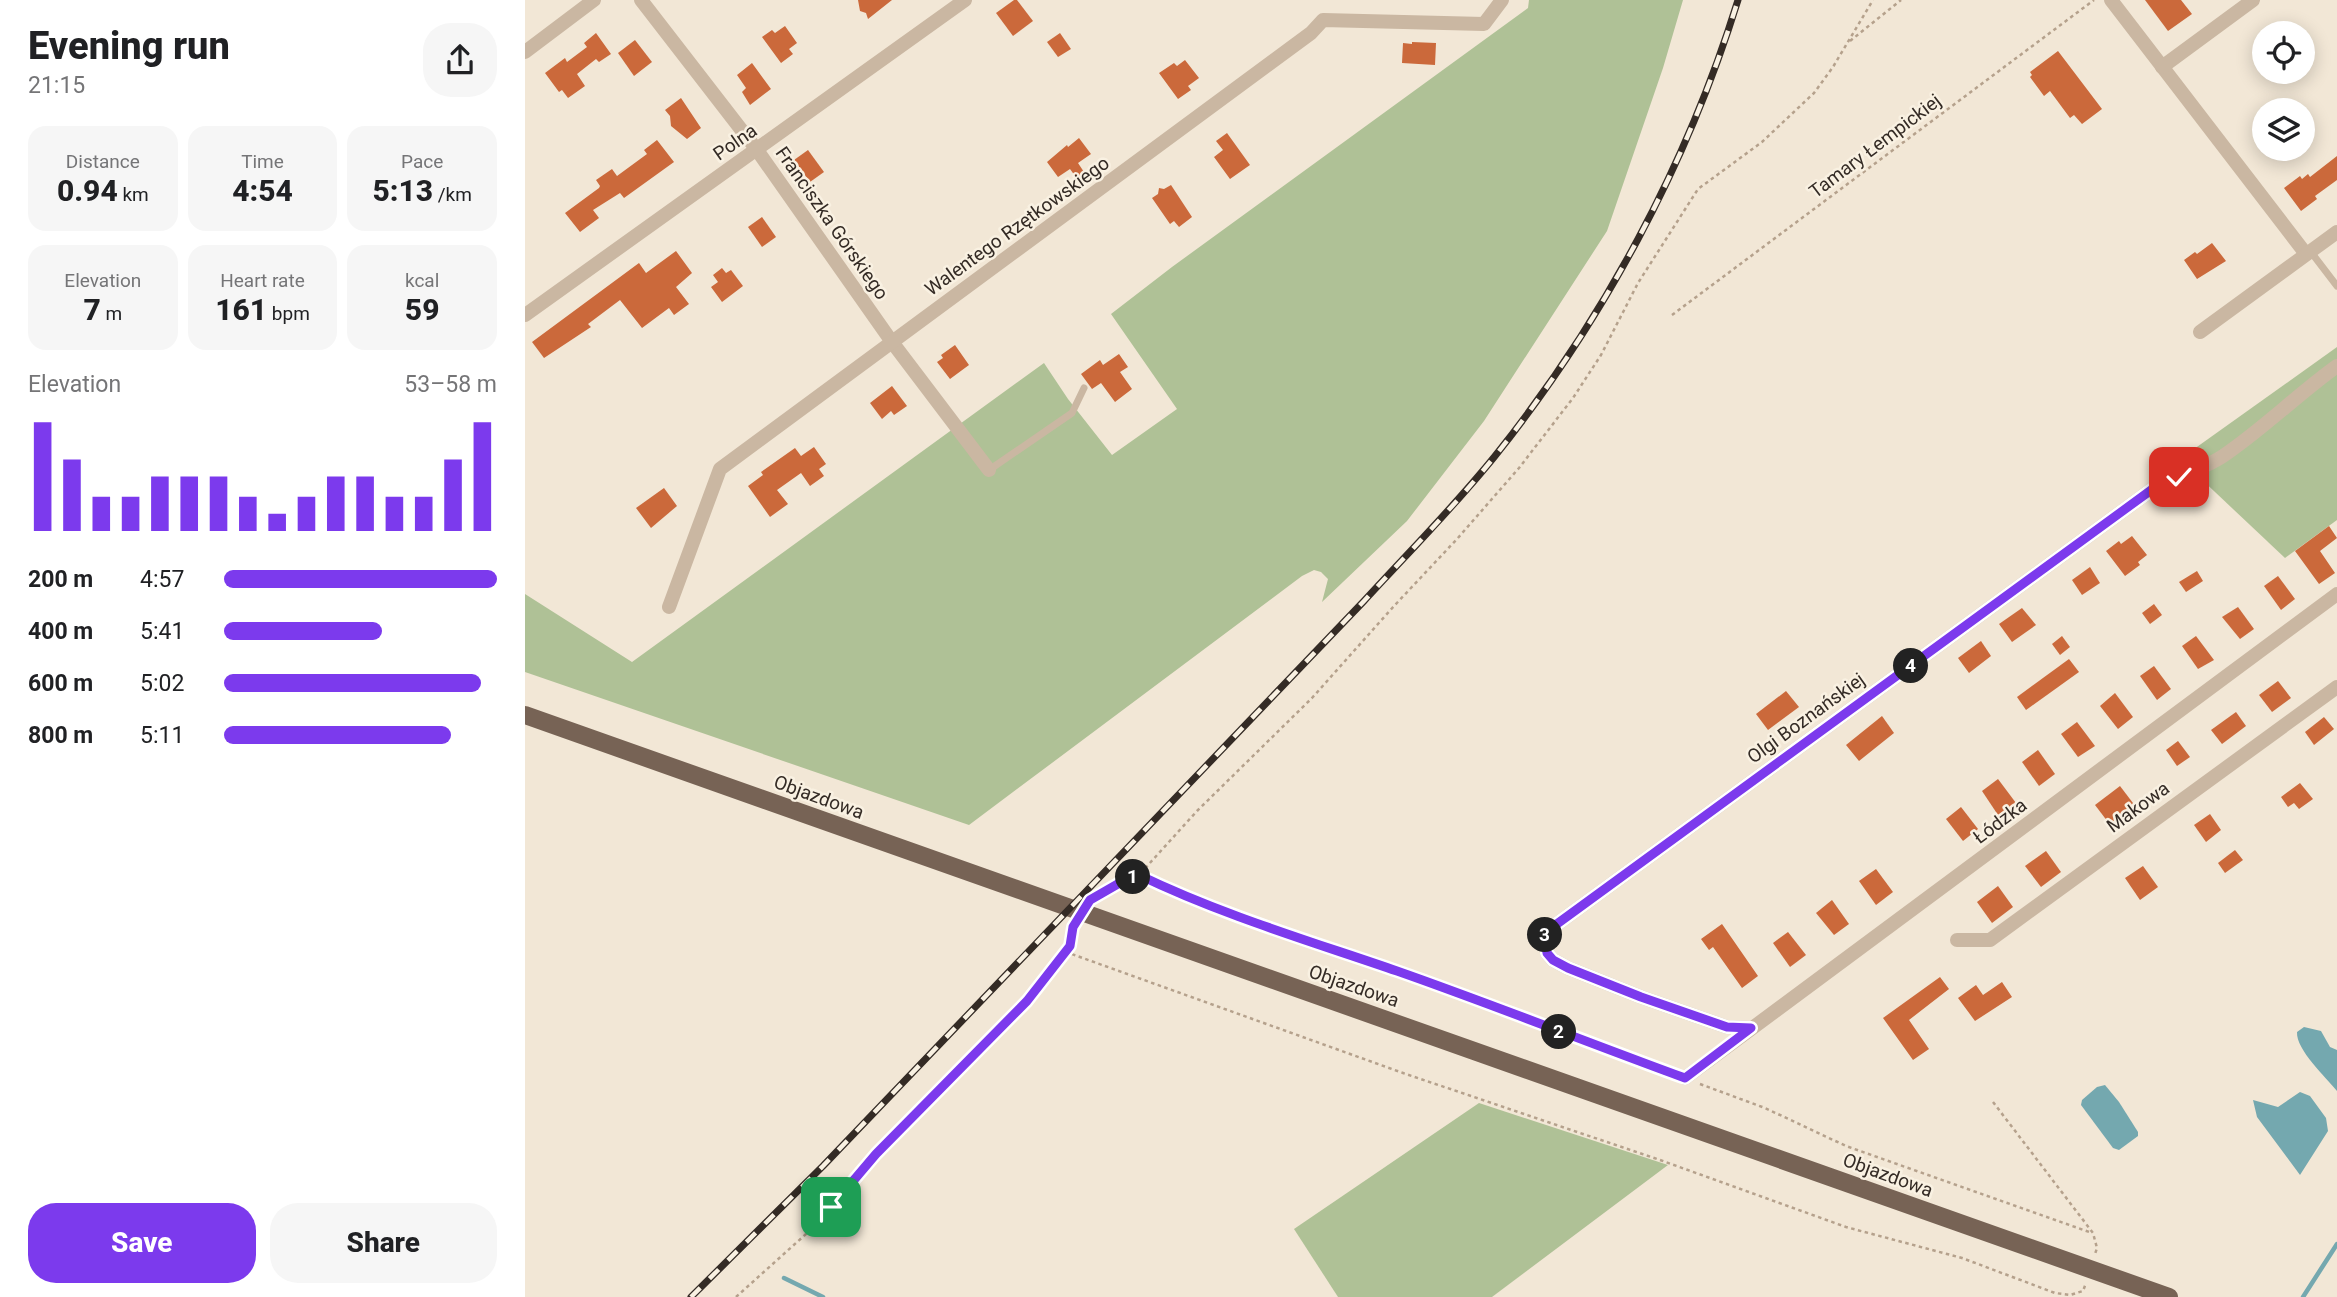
<!DOCTYPE html>
<html lang="en">
<head>
<meta charset="utf-8">
<style>
	body { margin:0; font-family:Roboto,sans-serif; background:#f6f6f6; color:#202124; height:100vh; display:flex; flex-direction:column; font-size:26px; white-space:nowrap }
	* { box-sizing:border-box; margin:0 }
	p { font-size:23px; color:#757577 }
	.icon { flex:none; width:38px; height:38px; fill:none; stroke:currentColor; stroke-width:2; stroke-linecap:round; stroke-linejoin:round }
	.map { position:relative; flex:1; overflow:hidden }
	.side { display:flex; flex-direction:column; background:#fff; width:525px }
	.side>* { flex:none }
	.tools { position:absolute; left:1727px; top:21px; display:grid; gap:14px }
	.tools a { display:grid; place-items:center; width:63px; height:63px; border-radius:50%; background:#fff; box-shadow:0 4px 18px #0003; font-size:35px }
	.pin { position:absolute; display:grid; place-items:center; width:60px; height:60px; color:#fff; margin:-30px; border-radius:14px; box-shadow:0 4px 10px #0006 }
	.km { position:absolute; width:35px; height:35px; margin:-18px; border-radius:50%; background:#222; color:#fff; font-size:19px; line-height:35px; text-align:center }
	.round { display:grid; place-items:center; flex:none; width:74px; height:74px; border-radius:28px; background:#f6f6f6 }
	.summary { display:flex; align-items:center; justify-content:space-between; height:119px; padding:0 28px }
	h1 { font-size:38px; font-weight:800; line-height:52px }
	.figures { display:grid; grid-template-columns:repeat(3,1fr); gap:10px; height:119px; padding:7px 28px }
	.figures div { display:grid; align-content:center; border-radius:18px; background:#f6f6f6; text-align:center }
	.figures b { font-size:30px; font-weight:800 }
	.figures small { font-size:19px; font-weight:400 }
	.figures p { font-size:19px }
	.chart { height:196px; padding:14px 28px }
	.chart p { display:flex; justify-content:space-between }
	.chart svg { width:100%; height:126px; margin-top:7px; stroke:#7c3aed; stroke-width:6 }
	.cta { display:flex; gap:14px; margin-top:auto; padding:14px 28px }
	.cta a { flex:1; height:80px; border-radius:28px; background:#7c3aed; color:#fff; font-size:28px; font-weight:800; line-height:80px; text-align:center }
	.cta a+a { background:#f6f6f6; color:#202124 }
	ul { padding:0 28px; list-style:none; font-size:23px }
	li { display:grid; grid-template-columns:112px 84px 1fr; align-items:center; height:52px }
	li i { height:18px; border-radius:9px; background:#7c3aed }
	main { display:flex; flex:1; min-height:0 }
	.map>svg:first-child { display:block }
	.green { fill:#afc196 }
	.water { fill:#74a8af }
	.lines { fill:none; stroke-linecap:round; stroke-linejoin:round }
	.stream { stroke:#74a8af; stroke-width:4.5 }
	.building { fill:#cb693b }
	.path { stroke:#b5a18c; stroke-width:2.5; stroke-dasharray:3.5 3.5; stroke-linecap:butt }
	.service { stroke:#cab7a2; stroke-width:7 }
	.minor { stroke:#cab7a2; stroke-width:14 }
	.primary { stroke:#776355; stroke-width:18 }
	.rail-casing { stroke:#342b25; stroke-width:7 }
	.rail { stroke:#f9f1e2; stroke-width:4.5; stroke-dasharray:13; stroke-linecap:butt }
	.route-casing { stroke:#fff; stroke-width:14 }
	.route { stroke:#7c3aed; stroke-width:9 }
	.labels { text-anchor:middle; dominant-baseline:central; stroke-width:5; stroke-linejoin:round; paint-order:stroke }
	.street-label { font-size:19px; fill:#342b25; stroke:#f9f1e2 }
</style>
</head>
<body>
<main>
<section class="side">
<div class="summary"><div><h1>Evening run</h1><p>21:15</p></div><a class="round"><svg class="icon" aria-label="share" viewBox="0 0 24 24"><path d="M12 15V3M7 8l5-5 5 5M5 13v7h14v-7"/></svg></a></div>
<div class="figures">
<div><p>Distance</p><b>0.94<small> km</small></b></div>
<div><p>Time</p><b>4:54</b></div>
<div><p>Pace</p><b>5:13<small> /km</small></b></div>
</div>
<div class="figures">
<div><p>Elevation</p><b>7<small> m</small></b></div>
<div><p>Heart rate</p><b>161<small> bpm</small></b></div>
<div><p>kcal</p><b>59</b></div>
</div>
<div class="chart"><p><span>Elevation</span>53–58 m</p>
<svg viewBox="0 0 160 44" preserveAspectRatio="none"><path d="M5 44V6M15 44V19M25 44V32M35 44V32M45 44V25M55 44V25M65 44V25M75 44V32M85 44V38M95 44V32M105 44V25M115 44V25M125 44V32M135 44V32M145 44V19M155 44V6"/></svg>
</div>
<ul>
<li><b>200 m</b>4:57<i style="width:100%"></i></li>
<li><b>400 m</b>5:41<i style="width:58%"></i></li>
<li><b>600 m</b>5:02<i style="width:94%"></i></li>
<li><b>800 m</b>5:11<i style="width:83%"></i></li>
</ul>
<div class="cta"><a>Save</a><a>Share</a></div>
</section>
<div class="map">
<svg width="1812" height="1297" viewBox="0 0 1812 1297">
	<rect width="100%" height="100%" fill="#f2e7d6"/>
	<!-- green -->
	<g class="green">
		<polygon points="1004,0 1158,0 1138,68 1082,231 959,421 882,521 797,602 803,579 796,572 789,570 777,576 444,825 0,672 0,594 107,662 519,363 543,399 587,455 652,409 586,314 647,267 1003,8"/>
		<polygon points="1812,347 1812,520 1760,558 1655,459"/>
		<polygon points="954,1103 1143,1165 967,1297 813,1297 769,1229"/>
	</g>
	<!-- water -->
	<g class="water">
		<path d="M1779,1027L1796,1031L1805,1047L1812,1050V1091C1801,1077 1771,1050 1772,1032Z"/>
		<polygon points="1580,1085 1594,1102 1613,1132 1613,1136 1594,1150 1588,1148 1556,1105 1557,1100 1572,1087"/>
		<polygon points="1775,1092 1785,1096 1801,1118 1803,1131 1775,1175 1732,1117 1728,1100 1753,1107"/>
	</g>
	<g class="lines">
		<!-- stream -->
		<g class="stream">
			<polyline points="259,1278 298,1297"/>
			<polyline points="1778,1297 1812,1244"/>
		</g>
	</g>
	<!-- building -->
	<g class="building">
		<polygon points="333,0 367,0 343,19 341,13 335,11"/>
		<polygon points="489,0 492,0 508,21 488,36 471,13"/>
		<polygon points="1620,0 1656,0 1667,14 1643,31"/>
		<polygon points="260,26 272,43 264,49 268,54 256,63 237,37 247,30 250,33"/>
		<polygon points="71,33 86,54 74,62 71,59 52,74 60,86 43,98 37,90 34,92 20,73 40,58 42,62 62,47 59,43"/>
		<polygon points="535,33 546,49 533,57 522,42"/>
		<polygon points="110,40 127,62 109,76 93,53"/>
		<polygon points="887,42 911,43 910,65 877,63 878,43 887,44"/>
		<polygon points="1533,51 1577,109 1557,124 1549,115 1545,118 1525,91 1519,96 1505,77 1507,75 1505,72"/>
		<polygon points="660,60 674,78 663,86 666,90 653,99 634,73 649,63 652,66"/>
		<polygon points="227,63 246,89 225,105 217,92 221,88 212,75"/>
		<polygon points="156,98 176,128 162,139 146,126 145,116 140,110"/>
		<polygon points="702,133 725,165 705,179 689,157 698,150 691,141"/>
		<polygon points="554,138 566,154 553,163 561,175 553,180 545,169 533,177 522,162 542,145 543,147"/>
		<polygon points="132,140 149,162 99,198 95,193 68,210 74,218 55,232 40,213 74,188 75,186 71,180 87,169 92,176 122,154 119,150"/>
		<polygon points="283,150 299,172 285,182 269,160"/>
		<polygon points="1812,156 1812,180 1790,196 1792,199 1776,211 1759,188 1775,176 1777,179 1783,174 1785,177"/>
		<polygon points="646,185 667,217 654,227 649,221 645,224 627,198 633,194 634,188 639,189"/>
		<polygon points="237,217 251,237 237,247 223,227"/>
		<polygon points="1687,243 1701,261 1672,279 1659,260 1670,252 1672,254"/>
		<polygon points="151,251 167,273 151,287 164,304 149,315 144,308 117,328 95,300 63,324 66,327 19,358 7,342 114,263 121,273"/>
		<polygon points="197,268 201,273 206,270 218,286 197,302 186,287 193,282 188,275"/>
		<polygon points="430,345 444,365 425,379 412,362 418,358 416,355"/>
		<polygon points="594,354 603,367 595,372 607,389 590,402 576,383 567,389 556,374 575,360 578,365"/>
		<polygon points="367,386 382,406 369,415 366,411 357,419 345,403"/>
		<polygon points="289,447 301,464 294,469 299,476 285,486 276,473 252,490 263,504 245,517 223,486 238,475 236,472 270,448 276,456"/>
		<polygon points="139,488 152,506 126,528 111,508"/>
		<polygon points="1804,526 1812,538 1795,551 1810,573 1794,584 1770,551"/>
		<polygon points="1607,536 1622,555 1613,562 1615,565 1600,576 1581,551 1594,541 1596,544"/>
		<polygon points="1565,567 1575,583 1557,595 1547,580"/>
		<polygon points="1672,571 1678,581 1661,592 1654,582"/>
		<polygon points="1753,576 1770,599 1756,610 1739,586"/>
		<polygon points="1629,604 1637,615 1625,624 1617,613"/>
		<polygon points="1713,607 1729,629 1715,639 1697,617"/>
		<polygon points="1497,608 1511,625 1487,642 1474,624"/>
		<polygon points="1537,636 1545,647 1535,655 1527,644"/>
		<polygon points="1671,636 1689,660 1673,669 1657,646"/>
		<polygon points="1456,641 1466,656 1444,673 1433,658"/>
		<polygon points="1544,659 1554,672 1501,710 1492,697"/>
		<polygon points="1629,666 1646,689 1632,700 1615,676"/>
		<polygon points="1753,681 1766,698 1747,712 1734,695"/>
		<polygon points="1261,691 1274,707 1243,730 1231,714"/>
		<polygon points="1590,693 1608,717 1593,729 1575,706"/>
		<polygon points="1711,712 1721,726 1697,744 1686,730"/>
		<polygon points="1357,716 1369,733 1334,761 1321,745"/>
		<polygon points="1799,717 1809,729 1789,745 1780,732"/>
		<polygon points="1552,722 1570,746 1553,757 1536,734"/>
		<polygon points="1653,741 1665,757 1652,766 1641,750"/>
		<polygon points="1513,750 1530,774 1514,786 1497,762"/>
		<polygon points="1473,779 1491,803 1473,815 1457,791"/>
		<polygon points="1775,783 1788,799 1774,809 1769,803 1763,807 1756,797"/>
		<polygon points="1595,786 1611,807 1586,826 1570,805"/>
		<polygon points="1436,807 1453,829 1438,841 1421,819"/>
		<polygon points="1685,814 1696,830 1681,842 1669,825"/>
		<polygon points="1710,850 1718,860 1700,873 1693,863"/>
		<polygon points="1521,851 1536,872 1516,887 1500,866"/>
		<polygon points="1618,866 1633,887 1615,900 1600,878"/>
		<polygon points="1351,869 1368,892 1351,905 1334,881"/>
		<polygon points="1473,886 1488,907 1467,923 1452,902"/>
		<polygon points="1307,900 1324,924 1309,935 1291,913"/>
		<polygon points="1197,924 1233,976 1217,988 1188,947 1184,950 1176,939"/>
		<polygon points="1263,932 1281,955 1265,967 1248,943"/>
		<polygon points="1415,977 1424,989 1384,1020 1404,1049 1388,1060 1358,1018"/>
		<polygon points="1477,982 1487,997 1450,1021 1433,998 1451,985 1458,995"/>
	</g>
	<g class="lines">
		<!-- path -->
		<g class="path">
			<polyline points="1325,41 1376,0"/>
			<polyline points="1147,315 1569,0"/>
			<path d="M614,875C696,914 782,940 867,970C960,1002 1053,1039 1145,1073"/>
			<polyline points="566,899 598,881 614,875 672,811 787,698 869,606 932,539 994,468 1048,398 1076,355 1113,283 1173,189 1237,142 1289,93 1308,67 1348,0"/>
			<polyline points="549,925 545,946 541,952 878,1073 1135,1160 1321,1227 1437,1258 1530,1293 1545,1295 1558,1291 1561,1283"/>
			<polyline points="1175,1084 1240,1108 1321,1146 1567,1233"/>
			<polyline points="1468,1102 1568,1233 1572,1248 1570,1254"/>
			<polyline points="211,1297 281,1234 351,1155 476,1028 541,952"/>
		</g>
		<!-- service -->
		<g class="service">
			<polyline points="1786,252 1812,286"/>
			<polyline points="464,470 547,413 559,388"/>
		</g>
		<!-- minor -->
		<g class="minor">
			<polyline points="116,0 232,150 367,342 464,470"/>
			<polyline points="1586,0 1781,254"/>
			<polyline points="0,52 69,0"/>
			<polyline points="1637,67 1728,0"/>
			<polyline points="0,315 440,0"/>
			<polyline points="1675,332 1812,232"/>
			<polyline points="144,607 195,469 786,33 798,20 959,24 977,0"/>
			<polyline points="1432,940 1465,940 1812,687"/>
			<path d="M1226,1028L1202,1027L1116,997L1043,968L1028,960L1022,953L1019,936L1025,929L1629,488C1652,476 1677,470 1698,456C1738,429 1773,394 1812,366"/>
			<polyline points="1160,1078 1812,594"/>
		</g>
		<!-- primary -->
		<polyline class="primary" points="0,715 1644,1297"/>
		<!-- rail casing -->
		<g class="rail-casing">
			<path id="rail" d="M166,1297L298,1166L839,601C883,553 929,507 970,456C1078,321 1162,165 1213,0"/>
		</g>
		<!-- rail -->
		<use href="#rail" class="rail"/>
	</g>
	<g class="lines">
		<!-- route casing -->
		<g class="route-casing">
			<path id="route" d="M306,1207L351,1154L502,1001L545,946L548,927L565,900L598,881L614,875C697,915 785,941 872,971C969,1005 1064,1043 1160,1078L1226,1028L1202,1027L1116,997L1043,968L1028,960L1022,953L1019,936L1025,929L1629,488L1654,477"/>
		</g>
		<!-- route -->
		<use href="#route" class="route"/>
	</g>
	<g class="labels">
		<!-- street labels -->
		<g class="street-label">
			<text transform="translate(210 142) rotate(-35)">Polna</text>
			<text transform="translate(1350 146) rotate(-37)">Tamary Łempickiej</text>
			<text transform="translate(307 223) rotate(55)">Franciszka Górskiego</text>
			<text transform="translate(492 226) rotate(-36)">Walentego Rzętkowskiego</text>
			<text transform="translate(1281 718) rotate(-36)">Olgi Boznańskiej</text>
			<text transform="translate(294 797) rotate(20)">Objazdowa</text>
			<text transform="translate(1613 807) rotate(-36)">Makowa</text>
			<text transform="translate(1475 821) rotate(-37)">Łódzka</text>
			<text transform="translate(829 986) rotate(19)">Objazdowa</text>
			<text transform="translate(1363 1175) rotate(20)">Objazdowa</text>
		</g>
	</g>
</svg>
<div class="tools">
<a><svg class="icon" aria-label="locate" viewBox="0 0 24 24"><circle cx="12" cy="12" r="6"/><path d="M12 2v4M12 18v4M2 12h4M18 12h4"/></svg></a>
<a><svg class="icon" aria-label="layers" viewBox="0 0 24 24"><path d="M12 4l9 5-9 5-9-5zM3 14l9 5 9-5"/></svg></a>
</div>
<div class="pin" style="left:306px;top:1207px;background:#1e9e55"><svg class="icon" aria-label="arrive" viewBox="0 0 24 24"><path d="M6 21V4h12l-3 4 3 4H6"/></svg></div>
<div class="pin" style="left:1654px;top:477px;background:#d93025"><svg class="icon" aria-label="check" viewBox="0 0 24 24"><path d="M5 12l5 5 9-10"/></svg></div>
<b class="km" style="left:608px;top:877px">1</b>
<b class="km" style="left:1034px;top:1032px">2</b>
<b class="km" style="left:1020px;top:935px">3</b>
<b class="km" style="left:1386px;top:666px">4</b>
</div>
</main>
</body>
</html>
